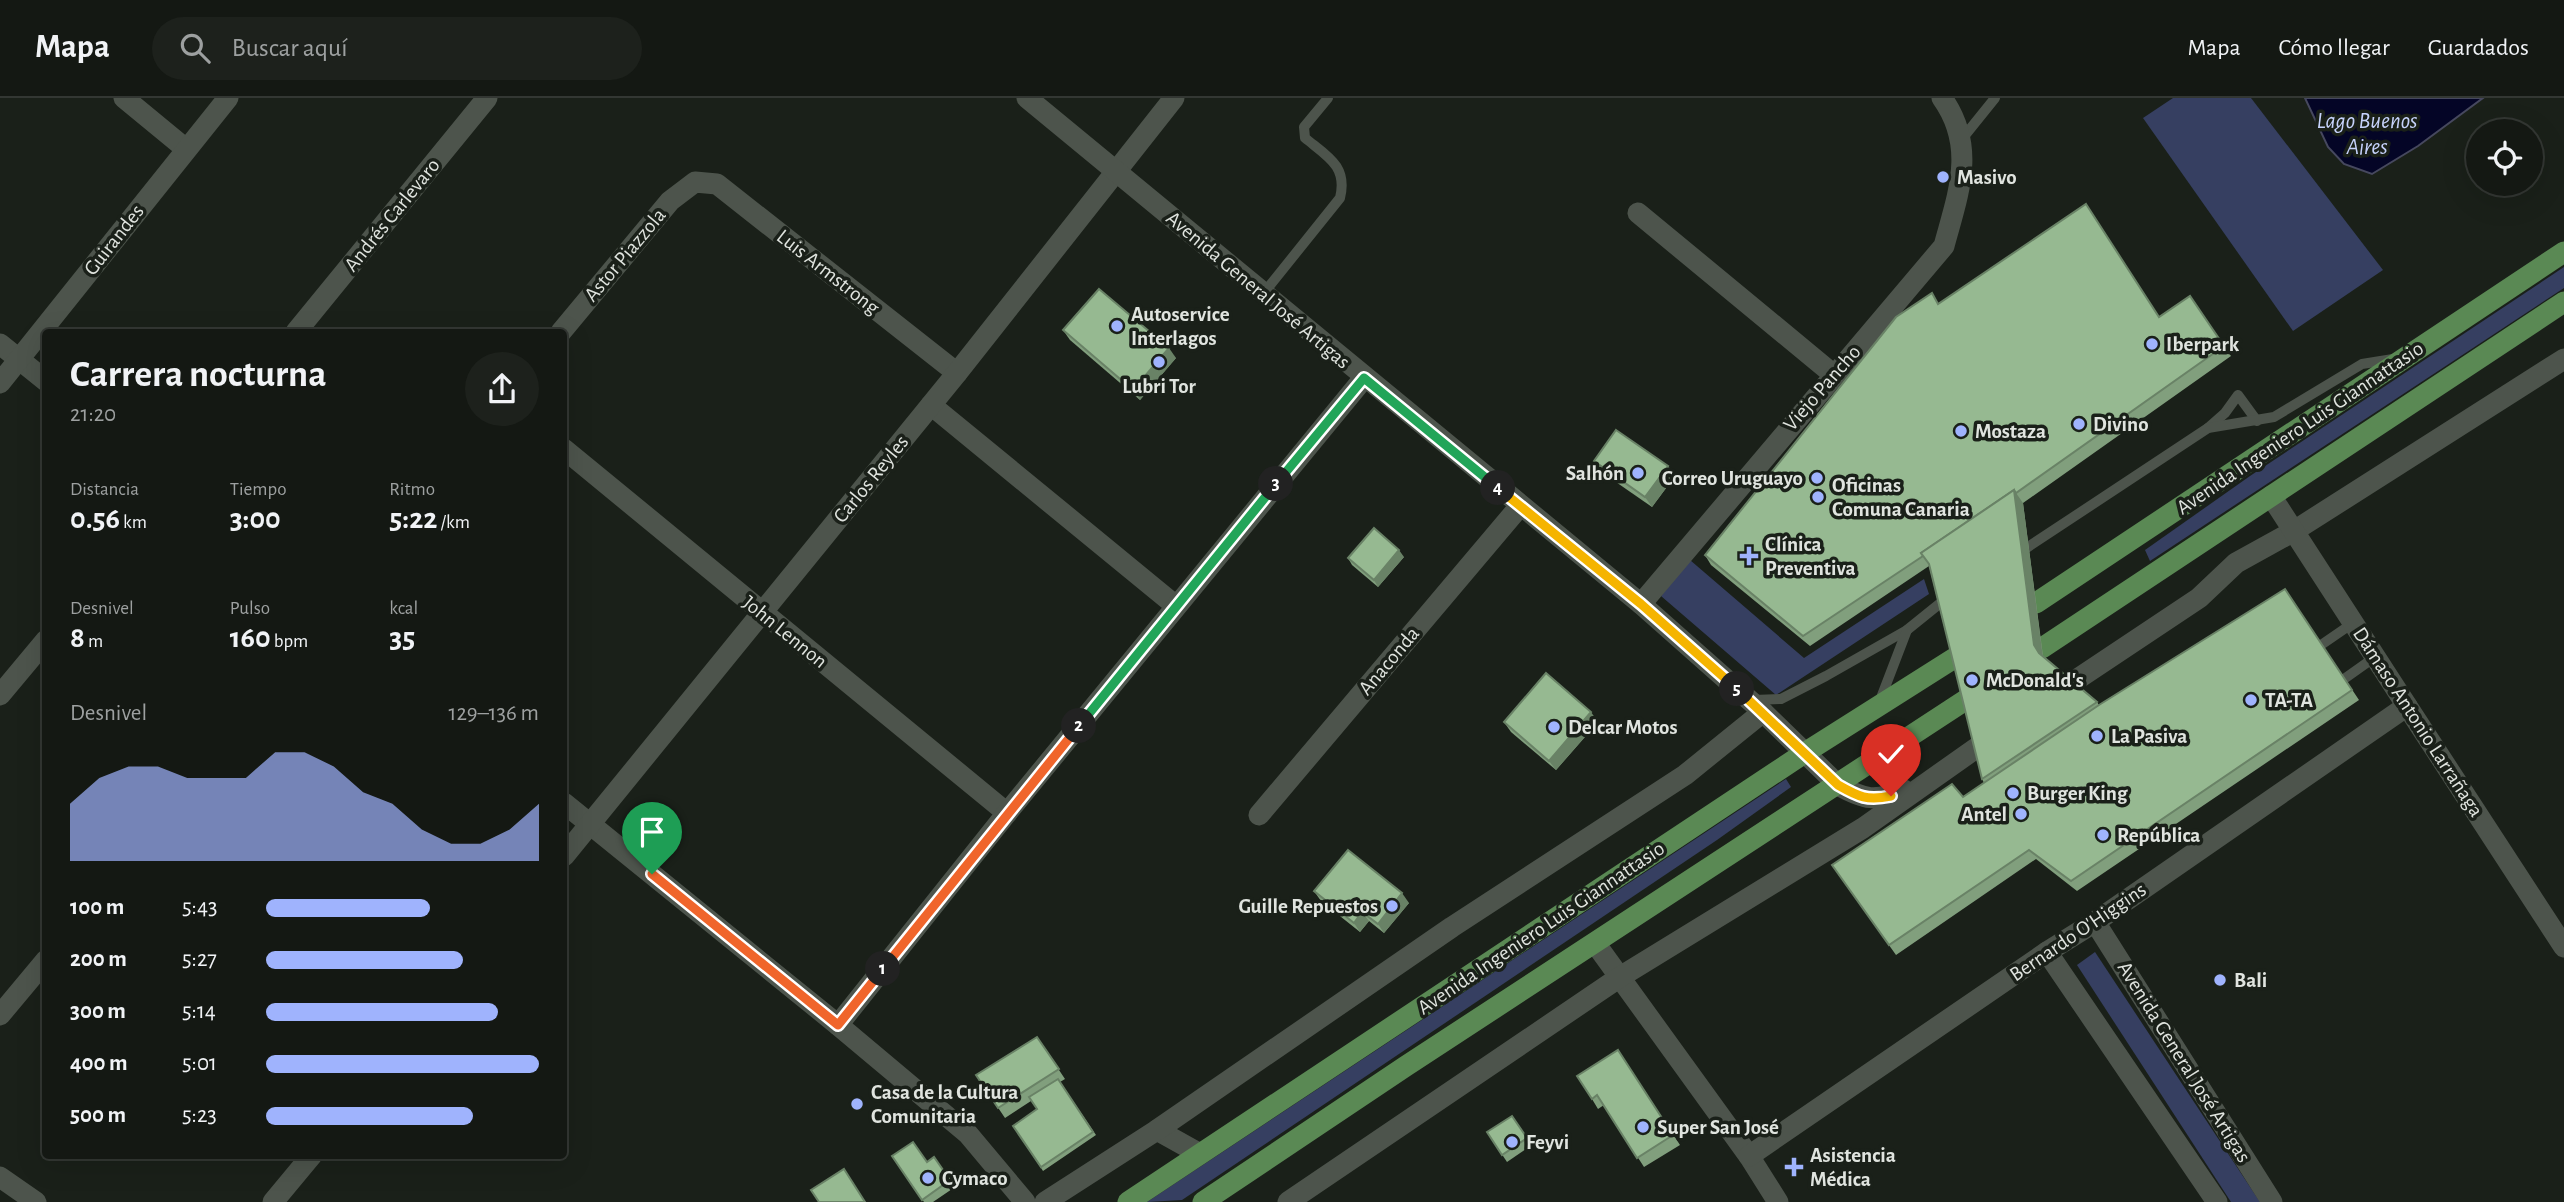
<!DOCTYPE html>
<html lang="es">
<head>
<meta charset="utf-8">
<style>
	body { margin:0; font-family:"Alegreya Sans",sans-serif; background:#1d211c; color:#f1f3f6; height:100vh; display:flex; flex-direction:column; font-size:26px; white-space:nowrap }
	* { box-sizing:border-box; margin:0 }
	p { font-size:23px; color:#9da0a0 }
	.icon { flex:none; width:38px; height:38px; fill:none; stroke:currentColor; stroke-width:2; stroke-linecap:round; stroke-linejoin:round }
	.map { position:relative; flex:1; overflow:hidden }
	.details { position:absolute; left:42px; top:231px; width:525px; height:830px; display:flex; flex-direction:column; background:#141813; border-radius:7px; box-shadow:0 7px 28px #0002,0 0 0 2px #333733 }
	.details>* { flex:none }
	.buttons { position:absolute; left:2466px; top:21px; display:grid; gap:14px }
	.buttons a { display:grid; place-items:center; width:77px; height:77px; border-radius:50%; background:#141813; box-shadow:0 7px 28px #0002,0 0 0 2px #333733; font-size:35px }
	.pin { position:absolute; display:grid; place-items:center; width:60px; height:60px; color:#fff; margin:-72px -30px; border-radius:50% 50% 50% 0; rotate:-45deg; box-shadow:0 0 7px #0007 }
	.pin .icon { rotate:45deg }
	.km { position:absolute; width:35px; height:35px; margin:-18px; border-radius:50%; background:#222; color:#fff; font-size:19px; line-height:35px; text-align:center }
	.round { display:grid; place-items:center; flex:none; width:74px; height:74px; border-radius:37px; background:#1d211c }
	.head { display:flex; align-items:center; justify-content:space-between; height:119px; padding:0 28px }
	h1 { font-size:38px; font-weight:700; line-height:52px }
	.figures { display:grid; grid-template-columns:repeat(3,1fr); gap:10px; height:119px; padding:7px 28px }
	.figures div { display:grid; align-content:center }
	.figures b { font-size:30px; font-weight:700 }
	.figures small { font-size:19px; font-weight:400 }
	.figures p { font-size:19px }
	.chart { height:196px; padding:14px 28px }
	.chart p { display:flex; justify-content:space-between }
	.chart svg { width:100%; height:126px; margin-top:7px; fill:#9fb3fd; opacity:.7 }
	ul { padding:0 28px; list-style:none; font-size:23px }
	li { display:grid; grid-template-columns:112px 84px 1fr; align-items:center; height:52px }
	li i { height:18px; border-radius:9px; background:#9fb3fd }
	header { display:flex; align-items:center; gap:42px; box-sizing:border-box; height:98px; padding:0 35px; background:#141813; border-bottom:2px solid #333733 }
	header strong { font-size:33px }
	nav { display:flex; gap:38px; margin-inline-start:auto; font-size:24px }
	.search { width:490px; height:63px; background:#1d211c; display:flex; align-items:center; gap:18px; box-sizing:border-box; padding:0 24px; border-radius:38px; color:#9da0a0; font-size:26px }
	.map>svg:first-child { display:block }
	.green { fill:#363f61 }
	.water { fill:#040526; stroke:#46485e; stroke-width:2 }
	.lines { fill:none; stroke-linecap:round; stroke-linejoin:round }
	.service { stroke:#4d544c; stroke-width:10 }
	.minor { stroke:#4d544c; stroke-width:21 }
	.tertiary { stroke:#4d544c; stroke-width:21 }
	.primary { stroke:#5a8954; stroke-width:21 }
	.wall { fill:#819f7d }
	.shaded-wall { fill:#698266 }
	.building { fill:#96b991; stroke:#698266; stroke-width:2 }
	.split-1-casing { stroke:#fff; stroke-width:14 }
	.split-2-casing { stroke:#fff; stroke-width:14 }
	.split-3-casing { stroke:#fff; stroke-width:14 }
	.split-4-casing { stroke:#fff; stroke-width:14 }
	.split-5-casing { stroke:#fff; stroke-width:14 }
	.split-6-casing { stroke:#fff; stroke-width:14 }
	.split-1 { stroke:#f0652b; stroke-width:9 }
	.split-2 { stroke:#f0652b; stroke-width:9 }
	.split-3 { stroke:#22a559; stroke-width:9 }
	.split-4 { stroke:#22a559; stroke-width:9 }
	.split-5 { stroke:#f5b400; stroke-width:9 }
	.split-6 { stroke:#f5b400; stroke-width:9 }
	.poi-dot { fill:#9fb3fd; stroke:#1a2019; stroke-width:2.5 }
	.labels { text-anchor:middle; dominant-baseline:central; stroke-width:7; stroke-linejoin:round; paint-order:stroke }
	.poi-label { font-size:21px; font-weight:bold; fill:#e0e4df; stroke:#1a2019; text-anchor:start }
	.street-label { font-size:21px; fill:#e0e4df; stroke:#1a2019 }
	.water-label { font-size:23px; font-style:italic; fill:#c6d2fb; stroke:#1a2019 }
</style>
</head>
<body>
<header>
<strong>Mapa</strong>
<div class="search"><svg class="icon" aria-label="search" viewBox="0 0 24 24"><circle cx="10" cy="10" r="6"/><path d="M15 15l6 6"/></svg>Buscar aquí</div>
<nav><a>Mapa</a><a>Cómo llegar</a><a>Guardados</a></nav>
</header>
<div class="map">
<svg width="2564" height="1104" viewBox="0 0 2564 1104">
	<rect width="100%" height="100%" fill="#1a2019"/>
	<!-- green -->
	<g class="green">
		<polygon points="2173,0 2251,0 2383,172 2293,233 2143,20"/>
		<polygon points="2564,169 2564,190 2150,463 2145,452 2250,378"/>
		<polygon points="1690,462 1804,560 1924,481 1929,496 1776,597 1661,498"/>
		<polygon points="1786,681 1791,689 1717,742 1182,1102 1147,1104"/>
		<polygon points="2095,854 2260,1104 2231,1104 2077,867"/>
	</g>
	<!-- water -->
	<polygon class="water" points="2305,0 2483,0 2418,48 2372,76 2344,66 2328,49"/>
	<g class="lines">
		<!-- service -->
		<g class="service">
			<polyline points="1962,41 1995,0"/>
			<path d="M1263,196L1340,100C1348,68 1327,58 1305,40L1304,29L1328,0"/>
			<polyline points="2208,330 2225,315 2238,297 2257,323"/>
			<polyline points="2028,449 2208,330 2274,319 2362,266 2393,261"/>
			<polyline points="2321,547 2353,525"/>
			<polyline points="2344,581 2375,559"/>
			<polyline points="1754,602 1781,601 1826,578 1907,532 1943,503"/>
			<polyline points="1879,605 1907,532"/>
		</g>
		<!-- minor -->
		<g class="minor">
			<polyline points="124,0 186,51"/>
			<polyline points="1638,115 1834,277"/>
			<polyline points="296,234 487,0"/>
			<polyline points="561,234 670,103 695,84 717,86 957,275"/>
			<polyline points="0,246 46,283"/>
			<polyline points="0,285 228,0"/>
			<polyline points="931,307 1176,508"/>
			<polyline points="564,351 1007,715"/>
			<path d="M1641,506L1944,148C1958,96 1977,49 1942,0"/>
			<polyline points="2070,586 2199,500 2236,465 2294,433 2564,261"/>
			<polyline points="0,597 46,542"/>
			<polyline points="2407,608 2564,849"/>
			<path d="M1838,687C1865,702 1875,704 1904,692"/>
			<polyline points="564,705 838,927 968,1036 1025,1104"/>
			<polyline points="1259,717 1520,408"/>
			<polyline points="564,758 957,275 1174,0"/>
			<polyline points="1595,845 1749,1058 1778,1104"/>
			<polyline points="0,917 46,862"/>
			<polyline points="838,927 1007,715 1364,280"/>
			<polyline points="1157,1032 1200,1056"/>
			<polyline points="1749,1058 2047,854"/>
			<polyline points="0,1079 36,1104"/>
			<polyline points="273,1104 312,1057"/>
			<polyline points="1045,1104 1157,1032 1452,829 1685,677 1763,614"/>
			<polyline points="1288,1104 1620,879 1863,730 1979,648"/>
		</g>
		<!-- tertiary -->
		<g class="tertiary">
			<polyline points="1027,0 1641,506 1763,614 1838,687"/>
			<polyline points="2095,824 2272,1104"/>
			<polyline points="2217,1104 2047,854 2095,824 2407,608 2271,398"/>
		</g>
		<!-- primary -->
		<g class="primary">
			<polyline points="2036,505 2564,154"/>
			<polyline points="2042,550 2564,204"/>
			<polyline points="1128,1104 1806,654 1956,559"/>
			<polyline points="1203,1104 1406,968 1967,601"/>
		</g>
	</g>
	<!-- wall -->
	<g class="wall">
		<polygon points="2190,198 2231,258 2023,405 2043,558 2097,604 2099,607 2285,491 2359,602 2077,793 2036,761 1896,857 1832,767 1963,699 1984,685 1982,681 1929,468 1810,548 1711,467 1705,457 1939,206 2160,218"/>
		<polygon points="1063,232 1176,260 1140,302 1070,242"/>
		<polygon points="1594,363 1668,368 1675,378 1652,409 1600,373"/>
		<polygon points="1404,459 1378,489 1352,467 1348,460"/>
		<polygon points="1504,624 1598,624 1556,672 1511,634"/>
		<polygon points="1314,793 1409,805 1384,835 1369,823 1360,834 1321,803"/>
		<polygon points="1037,939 1065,981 1060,984 1096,1037 1043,1073 1013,1028 1037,1011 1031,1003 1005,1020 976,977"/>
		<polygon points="1618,952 1680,1047 1644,1069 1604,1007 1598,1011 1592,1001"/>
		<polygon points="1512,1018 1532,1047 1507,1064 1487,1034"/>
		<polygon points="892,1058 927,1064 934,1059 955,1089 933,1104 924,1104"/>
	</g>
	<!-- shaded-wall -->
	<g class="shaded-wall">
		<polygon points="1169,250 1176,260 1140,302 1133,292"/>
		<polygon points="1668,368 1675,378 1652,409 1645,399"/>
		<polygon points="2014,392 2023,405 2043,560 2048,568 2034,547"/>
		<polygon points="1399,452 1404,459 1378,489 1374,482"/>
		<polygon points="1591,614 1598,624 1556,672 1549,663"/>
		<polygon points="1402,795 1409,805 1384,835 1378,826"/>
		<polygon points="1362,814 1369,823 1360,834 1354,825"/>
	</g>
	<!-- building -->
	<g class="building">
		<polygon points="2086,106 2159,219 2190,198 2224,248 2016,395 2014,392 1921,455 1923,458 1803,538 1705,457 1896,219 1932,195 1938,206"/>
		<polygon points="1099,191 1169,250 1133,292 1063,232"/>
		<polygon points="1616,332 1668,368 1645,399 1594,363"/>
		<polygon points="2014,392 2034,547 2039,555 2097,604 1982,681 1929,466 1921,455"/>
		<polygon points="1374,430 1399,452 1374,482 1348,460"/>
		<polygon points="2285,491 2352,592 2071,783 2029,752 1889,847 1832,767 1952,686 1963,699 2099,607"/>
		<polygon points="1546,575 1591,614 1549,663 1504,624"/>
		<polygon points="1348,752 1402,795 1378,826 1362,814 1354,825 1314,793"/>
		<polygon points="1037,939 1059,971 998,1010 976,977"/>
		<polygon points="1618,952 1673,1037 1637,1060 1597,997 1592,1001 1577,978"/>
		<polygon points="1058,981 1093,1034 1041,1069 1013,1028 1037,1011 1029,999"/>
		<polygon points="1512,1018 1527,1040 1502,1057 1487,1034"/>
		<polygon points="913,1044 927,1064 934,1059 950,1082 922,1102 892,1058"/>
		<polygon points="844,1071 865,1104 819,1104 811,1092"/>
	</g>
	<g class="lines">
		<!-- split-1 casing -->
		<g class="split-1-casing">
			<polyline id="split-1" points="652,776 838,927 883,871"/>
		</g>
		<!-- split-2 casing -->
		<g class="split-2-casing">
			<polyline id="split-2" points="883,871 1079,628"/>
		</g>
		<!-- split-3 casing -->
		<g class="split-3-casing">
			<polyline id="split-3" points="1079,628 1276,386"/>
		</g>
		<!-- split-4 casing -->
		<g class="split-4-casing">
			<polyline id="split-4" points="1276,386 1364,280 1498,390"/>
		</g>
		<!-- split-5 casing -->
		<g class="split-5-casing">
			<polyline id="split-5" points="1498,390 1641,506 1737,591"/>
		</g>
		<!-- split-6 casing -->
		<g class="split-6-casing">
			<path id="split-6" d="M1737,591L1838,687C1859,699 1867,703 1891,698"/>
		</g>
		<!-- split-1 -->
		<use href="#split-1" class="split-1"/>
		<!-- split-2 -->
		<use href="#split-2" class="split-2"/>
		<!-- split-3 -->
		<use href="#split-3" class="split-3"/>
		<!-- split-4 -->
		<use href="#split-4" class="split-4"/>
		<!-- split-5 -->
		<use href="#split-5" class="split-5"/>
		<!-- split-6 -->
		<use href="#split-6" class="split-6"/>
	</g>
	<!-- markers -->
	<g class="poi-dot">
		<circle cx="1943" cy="79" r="7"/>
		<circle cx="1117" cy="228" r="7"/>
		<circle cx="2152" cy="246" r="7"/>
		<circle cx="1159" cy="264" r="7"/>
		<circle cx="2079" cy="326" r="7"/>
		<circle cx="1961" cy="333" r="7"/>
		<circle cx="1638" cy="375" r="7"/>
		<circle cx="1817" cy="380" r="7"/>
		<circle cx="1818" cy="399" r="7"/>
		<path d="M1745.5 447.5h7v7h7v7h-7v7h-7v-7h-7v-7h7z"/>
		<circle cx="1972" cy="582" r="7"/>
		<circle cx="2251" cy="602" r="7"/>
		<circle cx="1554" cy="629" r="7"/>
		<circle cx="2097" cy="638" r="7"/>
		<circle cx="2013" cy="695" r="7"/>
		<circle cx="2021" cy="716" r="7"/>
		<circle cx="2103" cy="737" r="7"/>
		<circle cx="1392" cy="808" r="7"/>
		<circle cx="2220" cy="882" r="7"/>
		<circle cx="857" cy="1006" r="7"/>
		<circle cx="1643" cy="1029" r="7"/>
		<circle cx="1512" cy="1044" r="7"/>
		<path d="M1790.5 1058.5h7v7h7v7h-7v7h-7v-7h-7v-7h7z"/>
		<circle cx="928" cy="1080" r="7"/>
	</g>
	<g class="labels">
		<!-- poi labels -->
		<g class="poi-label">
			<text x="1957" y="79">Masivo</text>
			<text x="1131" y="216">Autoservice<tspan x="1131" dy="24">Interlagos</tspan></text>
			<text x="2166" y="246">Iberpark</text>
			<text x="1159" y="288" text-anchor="middle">Lubri Tor</text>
			<text x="2093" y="326">Divino</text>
			<text x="1975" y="333">Mostaza</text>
			<text x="1624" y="375" text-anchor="end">Salhón</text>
			<text x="1803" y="380" text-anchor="end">Correo Uruguayo</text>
			<text x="1832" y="387">Oficinas<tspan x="1832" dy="24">Comuna Canaria</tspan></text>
			<text x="1765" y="446">Clínica<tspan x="1765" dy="24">Preventiva</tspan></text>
			<text x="1986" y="582">McDonald's</text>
			<text x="2265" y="602">TA-TA</text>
			<text x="1568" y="629">Delcar Motos</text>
			<text x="2111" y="638">La Pasiva</text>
			<text x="2027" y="695">Burger King</text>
			<text x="2007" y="716" text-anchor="end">Antel</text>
			<text x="2117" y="737">República</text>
			<text x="1378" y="808" text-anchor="end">Guille Repuestos</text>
			<text x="2234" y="882">Bali</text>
			<text x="871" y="994">Casa de la Cultura<tspan x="871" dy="24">Comunitaria</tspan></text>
			<text x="1657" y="1029">Super San José</text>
			<text x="1526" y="1044">Feyvi</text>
			<text x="1810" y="1057">Asistencia<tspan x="1810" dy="24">Médica</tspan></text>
			<text x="942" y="1080">Cymaco</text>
		</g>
		<!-- street labels -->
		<g class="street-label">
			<text transform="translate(392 117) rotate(-51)">Andrés Carlevaro</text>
			<text transform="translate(114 142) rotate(-52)">Guirandes</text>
			<text transform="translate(625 157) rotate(-50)">Astor Piazzola</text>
			<text transform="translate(828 174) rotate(38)">Luis Armstrong</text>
			<text transform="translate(1258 192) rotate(40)">Avenida General José Artigas</text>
			<text transform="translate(1822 290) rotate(-49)">Viejo Pancho</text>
			<text transform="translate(2300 330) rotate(-34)">Avenida Ingeniero Luis Giannattasio</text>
			<text transform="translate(871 381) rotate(-51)">Carlos Reyles</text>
			<text transform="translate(785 534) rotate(39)">John Lennon</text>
			<text transform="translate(1389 563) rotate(-50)">Anaconda</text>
			<text transform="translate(2418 624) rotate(57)">Dámaso Antonio Larrañaga</text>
			<text transform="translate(1541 830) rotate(-34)">Avenida Ingeniero Luis Giannattasio</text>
			<text transform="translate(2078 834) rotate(-34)">Bernardo O'Higgins</text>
			<text transform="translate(2184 964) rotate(58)">Avenida General José Artigas</text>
		</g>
		<!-- water labels -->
		<g class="water-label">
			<text x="2367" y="23">Lago Buenos<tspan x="2367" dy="26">Aires</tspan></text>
		</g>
	</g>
</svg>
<div class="buttons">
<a><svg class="icon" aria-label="locate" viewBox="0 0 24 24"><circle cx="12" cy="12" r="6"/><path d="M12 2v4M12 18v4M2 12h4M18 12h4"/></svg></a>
</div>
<div class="pin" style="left:652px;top:776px;background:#1e9e55"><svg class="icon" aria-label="arrive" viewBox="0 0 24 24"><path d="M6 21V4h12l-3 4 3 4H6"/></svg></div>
<div class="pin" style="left:1891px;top:698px;background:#d93025"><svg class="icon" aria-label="check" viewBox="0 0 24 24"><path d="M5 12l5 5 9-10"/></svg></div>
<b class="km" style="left:883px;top:871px">1</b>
<b class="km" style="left:1079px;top:628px">2</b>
<b class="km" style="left:1276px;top:386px">3</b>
<b class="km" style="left:1498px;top:390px">4</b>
<b class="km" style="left:1737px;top:591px">5</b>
<section class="details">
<div class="head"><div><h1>Carrera nocturna</h1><p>21:20</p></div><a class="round"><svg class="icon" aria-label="share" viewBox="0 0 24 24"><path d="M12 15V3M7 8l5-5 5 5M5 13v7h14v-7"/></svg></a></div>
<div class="figures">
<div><p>Distancia</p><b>0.56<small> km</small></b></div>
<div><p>Tiempo</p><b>3:00</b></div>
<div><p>Ritmo</p><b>5:22<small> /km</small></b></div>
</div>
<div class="figures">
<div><p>Desnivel</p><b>8<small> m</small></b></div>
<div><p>Pulso</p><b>160<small> bpm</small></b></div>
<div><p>kcal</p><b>35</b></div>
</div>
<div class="chart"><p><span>Desnivel</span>129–136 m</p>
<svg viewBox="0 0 160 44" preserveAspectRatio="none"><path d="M0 44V24L10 15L20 11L30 11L40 15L50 15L60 15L70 6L80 6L90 11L100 20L110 24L120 33L130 38L140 38L150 33L160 24V44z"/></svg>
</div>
<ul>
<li><b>100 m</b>5:43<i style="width:60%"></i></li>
<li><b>200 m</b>5:27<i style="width:72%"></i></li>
<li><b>300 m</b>5:14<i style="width:85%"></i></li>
<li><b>400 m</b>5:01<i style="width:100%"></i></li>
<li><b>500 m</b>5:23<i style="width:76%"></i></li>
</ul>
</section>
</div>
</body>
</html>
